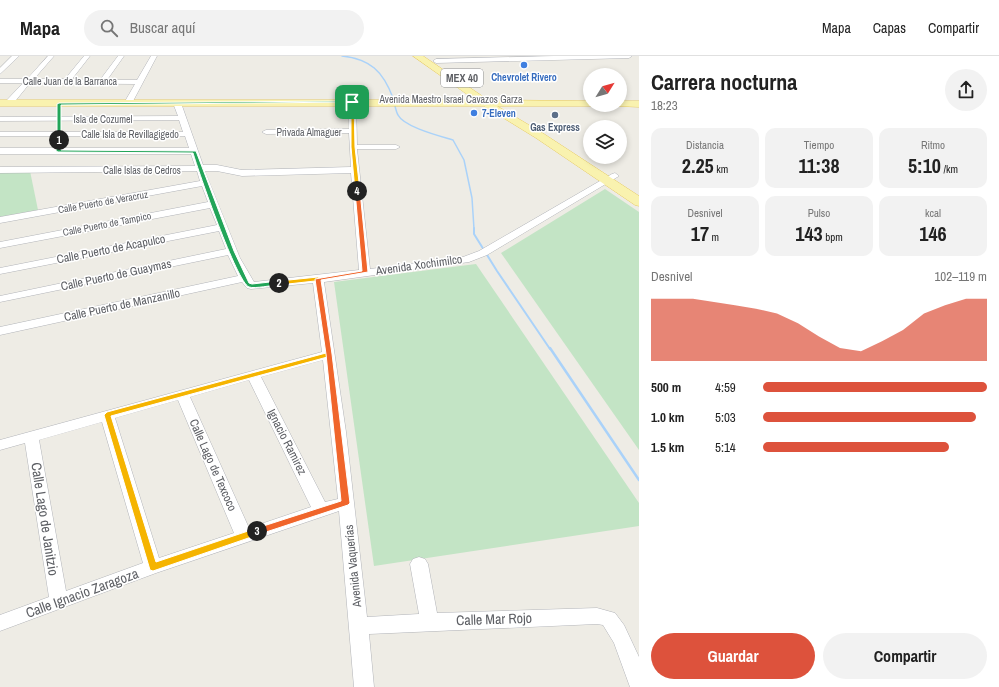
<!DOCTYPE html>
<html lang="es">
<head>
<meta charset="utf-8">
<style>
	body { margin:0; font-family:"Archivo Narrow",sans-serif; background:#f2f2f2; color:#222; height:100vh; display:flex; flex-direction:column; font-size:15px; white-space:nowrap }
	* { box-sizing:border-box; margin:0 }
	p { font-size:13px; color:#767676 }
	.icon { flex:none; width:22px; height:22px; fill:none; stroke:currentColor; stroke-width:2; stroke-linecap:round; stroke-linejoin:round }
	.map { position:relative; flex:1; overflow:hidden }
	.details { display:flex; flex-direction:column; background:#fff; width:360px }
	.details>* { flex:none }
	.needle { width:26px; rotate:53deg }
	.tools { position:absolute; left:583px; top:12px; display:grid; gap:8px }
	.tools a { display:grid; place-items:center; width:44px; height:44px; border-radius:50%; background:#fff; box-shadow:0 2px 6px #0003; font-size:20px }
	.pin { position:absolute; display:grid; place-items:center; width:34px; height:34px; color:#fff; margin:-17px; border-radius:8px; box-shadow:0 2px 6px #0006 }
	.km { position:absolute; width:20px; height:20px; margin:-10px; border-radius:50%; background:#222; color:#fff; font-size:11px; line-height:20px; text-align:center }
	.round { display:grid; place-items:center; flex:none; width:42px; height:42px; border-radius:21px; background:#f2f2f2 }
	.overview { display:flex; align-items:center; justify-content:space-between; height:68px; padding:0 12px }
	h1 { font-size:22px; font-weight:700; line-height:30px }
	.metrics { display:grid; grid-template-columns:repeat(3,1fr); gap:6px; height:68px; padding:4px 12px }
	.metrics div { display:grid; align-content:center; border-radius:10px; background:#f2f2f2; text-align:center }
	.metrics b { font-size:20px; font-weight:700 }
	.metrics small { font-size:11px; font-weight:400 }
	.metrics p { font-size:11px }
	.chart { height:112px; padding:8px 12px }
	.chart p { display:flex; justify-content:space-between }
	.chart svg { width:100%; height:72px; margin-top:4px; fill:#dd523c; opacity:.7 }
	.primary-button { display:flex; gap:8px; margin-top:auto; padding:8px 12px }
	.primary-button a { flex:1; height:46px; border-radius:24px; background:#dd523c; color:#fff; font-size:16px; font-weight:700; line-height:46px; text-align:center }
	.primary-button a+a { background:#f2f2f2; color:#222 }
	ul { padding:0 12px; list-style:none; font-size:13px }
	li { display:grid; grid-template-columns:64px 48px 1fr; align-items:center; height:30px }
	li i { height:10px; border-radius:5px; background:#dd523c }
	header { display:flex; align-items:center; gap:24px; box-sizing:border-box; height:56px; padding:0 20px; background:#fff; border-bottom:1px solid #e0e0e0 }
	header strong { font-size:19px }
	nav { display:flex; gap:22px; margin-inline-start:auto; font-size:14px }
	.search { width:280px; height:36px; background:#f2f2f2; display:flex; align-items:center; gap:10px; box-sizing:border-box; padding:0 14px; border-radius:22px; color:#767676; font-size:15px }
	main { display:flex; flex:1; min-height:0 }
	.map>svg:first-child { display:block }
	.green { fill:#c3e4c5 }
	.lines { fill:none; stroke-linecap:round; stroke-linejoin:round }
	.stream-far2 { stroke:#aad2f9; stroke-width:1.5 }
	.stream-far1 { stroke:#aad2f9; stroke-width:2 }
	.stream { stroke:#aad2f9; stroke-width:2.5 }
	.minor-casing { stroke:#b2b4b9; stroke-width:1 }
	.major-casing { stroke:#e7ca64; stroke-width:1 }
	.minor { fill:#fff; fill-rule:evenodd }
	.major { fill:#f9f2af; fill-rule:evenodd }
	.split-1 { fill:#22a559; stroke:#fff }
	.split-2 { fill:#22a559; stroke:#fff }
	.split-3 { fill:#f5b400; stroke:#fff }
	.split-4 { fill:#f0652b; stroke:#fff }
	.split-5 { fill:#f5b400; stroke:#fff }
	.shop-dot { fill:#3f7fe0; stroke:#fff; stroke-width:1.5 }
	.service-dot { fill:#5c6f8a; stroke:#fff; stroke-width:1.5 }
	.labels { text-anchor:middle; dominant-baseline:central; stroke-width:3; stroke-linejoin:round; paint-order:stroke }
	.far-shop-label { font-size:10px; font-weight:bold; fill:#366cbe; stroke:#fff }
	.far-street-label { font-size:10px; fill:#5d5f64; stroke:#fff }
	.far-service-label { font-size:10px; font-weight:bold; fill:#4e5e75; stroke:#fff }
	.shield { fill:#fff; stroke:#8e8f92; stroke-width:1 }
	.shield-label { font-size:11px; font-weight:bold; fill:#5d5f64 }
	.street-label { font-size:12px; fill:#5d5f64; stroke:#fff }
	.near-street-label { font-size:14px; fill:#5d5f64; stroke:#fff }
</style>
</head>
<body>
<header>
<strong>Mapa</strong>
<div class="search"><svg class="icon" aria-label="search" viewBox="0 0 24 24"><circle cx="10" cy="10" r="6"/><path d="M15 15l6 6"/></svg>Buscar aquí</div>
<nav><a>Mapa</a><a>Capas</a><a>Compartir</a></nav>
</header>
<main>
<div class="map">
<svg width="639" height="631" viewBox="0 0 639 631">
	<rect width="100%" height="100%" fill="#eeece5"/>
	<!-- green -->
	<g class="green">
		<polygon points="0,115 30,115 38,154 0,161"/>
		<polygon points="605,133 639,156 639,394 501,197"/>
		<polygon points="476,208 639,447 639,470 374,510 334,226"/>
	</g>
	<g class="lines">
		<!-- stream-far2 -->
		<path class="stream-far2" d="M342,0C370,3 383,15 393,42C395,47 395,54 398,59C404,71 440,80 453,84L464,104L472,142L474,173"/>
		<!-- stream-far1 -->
		<polyline class="stream-far1" points="474,172 474,178 497,215 550,293"/>
		<!-- stream -->
		<polyline class="stream" points="550,292 639,424"/>
		<!-- minor casing -->
		<g class="minor-casing">
			<g id="minor">
				<polygon points="12,0 19,0 0,18 0,12"/>
				<polygon points="48,0 54,0 34,23 65,23 84,0 90,0 72,23 100,24 118,0 124,0 107,24 137,24 151,0 157,0 131,49 125,49 124,47 135,28 30,27 12,49 6,49 6,45 23,27 0,27 0,23 27,23"/>
				<polygon points="554,0 632,0 629,2 436,7 433,5 436,3"/>
				<path d="M349,44H352L356,46L357,89H396L400,91L396,93H357L370,213L463,201L479,195L612,118L615,117L619,120L487,199L469,206L324,226L346,376L367,561L419,558L410,508L413,503L419,501L425,503L428,508L437,557L597,552L615,557L624,569L639,601V631H630L614,587L603,569L597,568L369,578L374,631H354L339,455L156,517L0,575V559L49,541L25,387L0,394V384L322,296L313,227L251,233L247,232L242,226L0,279V271L238,220L228,199L0,246V240L226,193L219,175L0,218V212L217,169L210,152L0,192V186L208,146L202,130L0,167V161L200,125L197,115L0,117V111L195,110L191,98H0V92H189L185,80H0V76H183L179,64L0,65V61L178,60L173,47L177,45L181,47L203,109H217L242,114L351,111L349,77L266,78L262,76L266,74L349,73ZM205,115H217L242,120L351,117L359,214L254,226L240,202ZM323,304L338,443L325,446L261,321ZM249,324L311,451L249,472L190,341ZM178,344L234,477L159,502L115,362ZM102,366L143,507L66,535L39,384Z"/>
			</g>
		</g>
		<!-- major casing -->
		<g class="major-casing">
			<g id="major">
				<polygon points="413,0 423,0 488,44 590,45 590,49 594,49 593,50 497,50 544,78 639,140 639,150 635,149 536,82 484,50 0,50 0,44 475,44"/>
				<polygon points="620,45 639,45 639,51 617,50 616,49 620,49"/>
			</g>
		</g>
		<!-- minor -->
		<use href="#minor" class="minor"/>
		<!-- major -->
		<use href="#major" class="major"/>
	</g>
	<!-- split-1 -->
	<polygon class="split-1" points="352,45 353,46 61,49 61,84 59,85 57,84 57,48 59,47"/>
	<!-- split-2 -->
	<path class="split-2" d="M59,82L61,84V94L196,95L234,195L249,227L252,228L279,225L282,227L279,229C272,229 255,233 249,231C237,227 198,114 193,97L58,96L56,95L57,84Z"/>
	<!-- split-3 -->
	<polygon class="split-3" points="318,221 321,223 331,300 111,360 156,506 257,472 261,475 260,478 153,515 150,514 104,359 107,356 326,297 315,225 279,229 276,227 279,225"/>
	<!-- split-4 -->
	<polygon class="split-4" points="357,134 360,135 368,216 321,224 332,298 350,447 348,449 257,479 253,475 254,473 341,445 326,298 315,223 362,215 355,135"/>
	<!-- split-5 -->
	<polygon class="split-5" points="351,45 354,46 355,91 360,135 357,136 355,135 351,91"/>
	<!-- markers -->
	<g class="shop-dot">
		<circle cx="524" cy="9" r="4"/>
		<circle cx="474" cy="57" r="4"/>
	</g>
	<circle class="service-dot" cx="555" cy="59" r="4"/>
	<g class="labels">
		<!-- far-shop labels -->
		<g class="far-shop-label">
			<text x="524" y="21">Chevrolet Rivero</text>
			<text x="482" y="57" text-anchor="start">7-Eleven</text>
		</g>
		<!-- far-street labels -->
		<g class="far-street-label">
			<text x="70" y="25">Calle Juan de la Barranca</text>
			<text x="451" y="43">Avenida Maestro Israel Cavazos Garza</text>
			<text x="103" y="63">Isla de Cozumel</text>
			<text x="309" y="76">Privada Almaguer</text>
			<text x="130" y="78">Calle Isla de Revillagigedo</text>
			<text x="142" y="114">Calle Islas de Cedros</text>
			<text transform="translate(103 146) rotate(-10)">Calle Puerto de Veracruz</text>
			<text transform="translate(107 168) rotate(-11)">Calle Puerto de Tampico</text>
		</g>
		<!-- far-service labels -->
		<g class="far-service-label">
			<text x="555" y="71">Gas Express</text>
		</g>
		<!-- shield labels -->
		<rect class="shield" x="441" y="13" width="42" height="18" rx="3"/>
		<g class="shield-label">
			<text x="462" y="22">MEX 40</text>
		</g>
		<!-- street labels -->
		<g class="street-label">
			<text transform="translate(111 193) rotate(-11)">Calle Puerto de Acapulco</text>
			<text transform="translate(419 209) rotate(-8)">Avenida Xochimilco</text>
			<text transform="translate(116 219) rotate(-12)">Calle Puerto de Guaymas</text>
			<text transform="translate(122 249) rotate(-12)">Calle Puerto de Manzanillo</text>
			<text transform="translate(287 386) rotate(63)">Ignacio Ramirez</text>
			<text transform="translate(213 409) rotate(66)">Calle Lago de Texcoco</text>
			<text transform="translate(353 510) rotate(-96)">Avenida Vaquerías</text>
		</g>
		<!-- near-street labels -->
		<g class="near-street-label">
			<text transform="translate(45 463) rotate(81)">Calle Lago de Janitzio</text>
			<text transform="translate(82 537) rotate(-20)">Calle Ignacio Zaragoza</text>
			<text transform="translate(494 563) rotate(-2)">Calle Mar Rojo</text>
		</g>
	</g>
</svg>
<div class="tools">
<a><svg class="needle" viewBox="-14 -14 28 28"><path d="M0-13l5 13h-10z" fill="#e53935"/><path d="M0 13l5-13h-10z" fill="#767676"/></svg></a>
<a><svg class="icon" aria-label="layers" viewBox="0 0 24 24"><path d="M12 4l9 5-9 5-9-5zM3 14l9 5 9-5"/></svg></a>
</div>
<div class="pin" style="left:352px;top:46px;background:#1e9e55"><svg class="icon" aria-label="arrive" viewBox="0 0 24 24"><path d="M6 21V4h12l-3 4 3 4H6"/></svg></div>
<b class="km" style="left:59px;top:84px">1</b>
<b class="km" style="left:279px;top:227px">2</b>
<b class="km" style="left:257px;top:475px">3</b>
<b class="km" style="left:357px;top:135px">4</b>
</div>
<section class="details">
<div class="overview"><div><h1>Carrera nocturna</h1><p>18:23</p></div><a class="round"><svg class="icon" aria-label="share" viewBox="0 0 24 24"><path d="M12 15V3M7 8l5-5 5 5M5 13v7h14v-7"/></svg></a></div>
<div class="metrics">
<div><p>Distancia</p><b>2.25<small> km</small></b></div>
<div><p>Tiempo</p><b>11:38</b></div>
<div><p>Ritmo</p><b>5:10<small> /km</small></b></div>
</div>
<div class="metrics">
<div><p>Desnivel</p><b>17<small> m</small></b></div>
<div><p>Pulso</p><b>143<small> bpm</small></b></div>
<div><p>kcal</p><b>146</b></div>
</div>
<div class="chart"><p><span>Desnivel</span>102–119 m</p>
<svg viewBox="0 0 160 44" preserveAspectRatio="none"><path d="M0 44V6L10 6L20 6L30 8L40 10L50 12L60 15L70 21L80 29L90 36L100 38L110 32L120 25L130 15L140 10L150 6L160 6V44z"/></svg>
</div>
<ul>
<li><b>500 m</b>4:59<i style="width:100%"></i></li>
<li><b>1.0 km</b>5:03<i style="width:95%"></i></li>
<li><b>1.5 km</b>5:14<i style="width:83%"></i></li>
</ul>
<div class="primary-button"><a>Guardar</a><a>Compartir</a></div>
</section>
</main>
</body>
</html>
